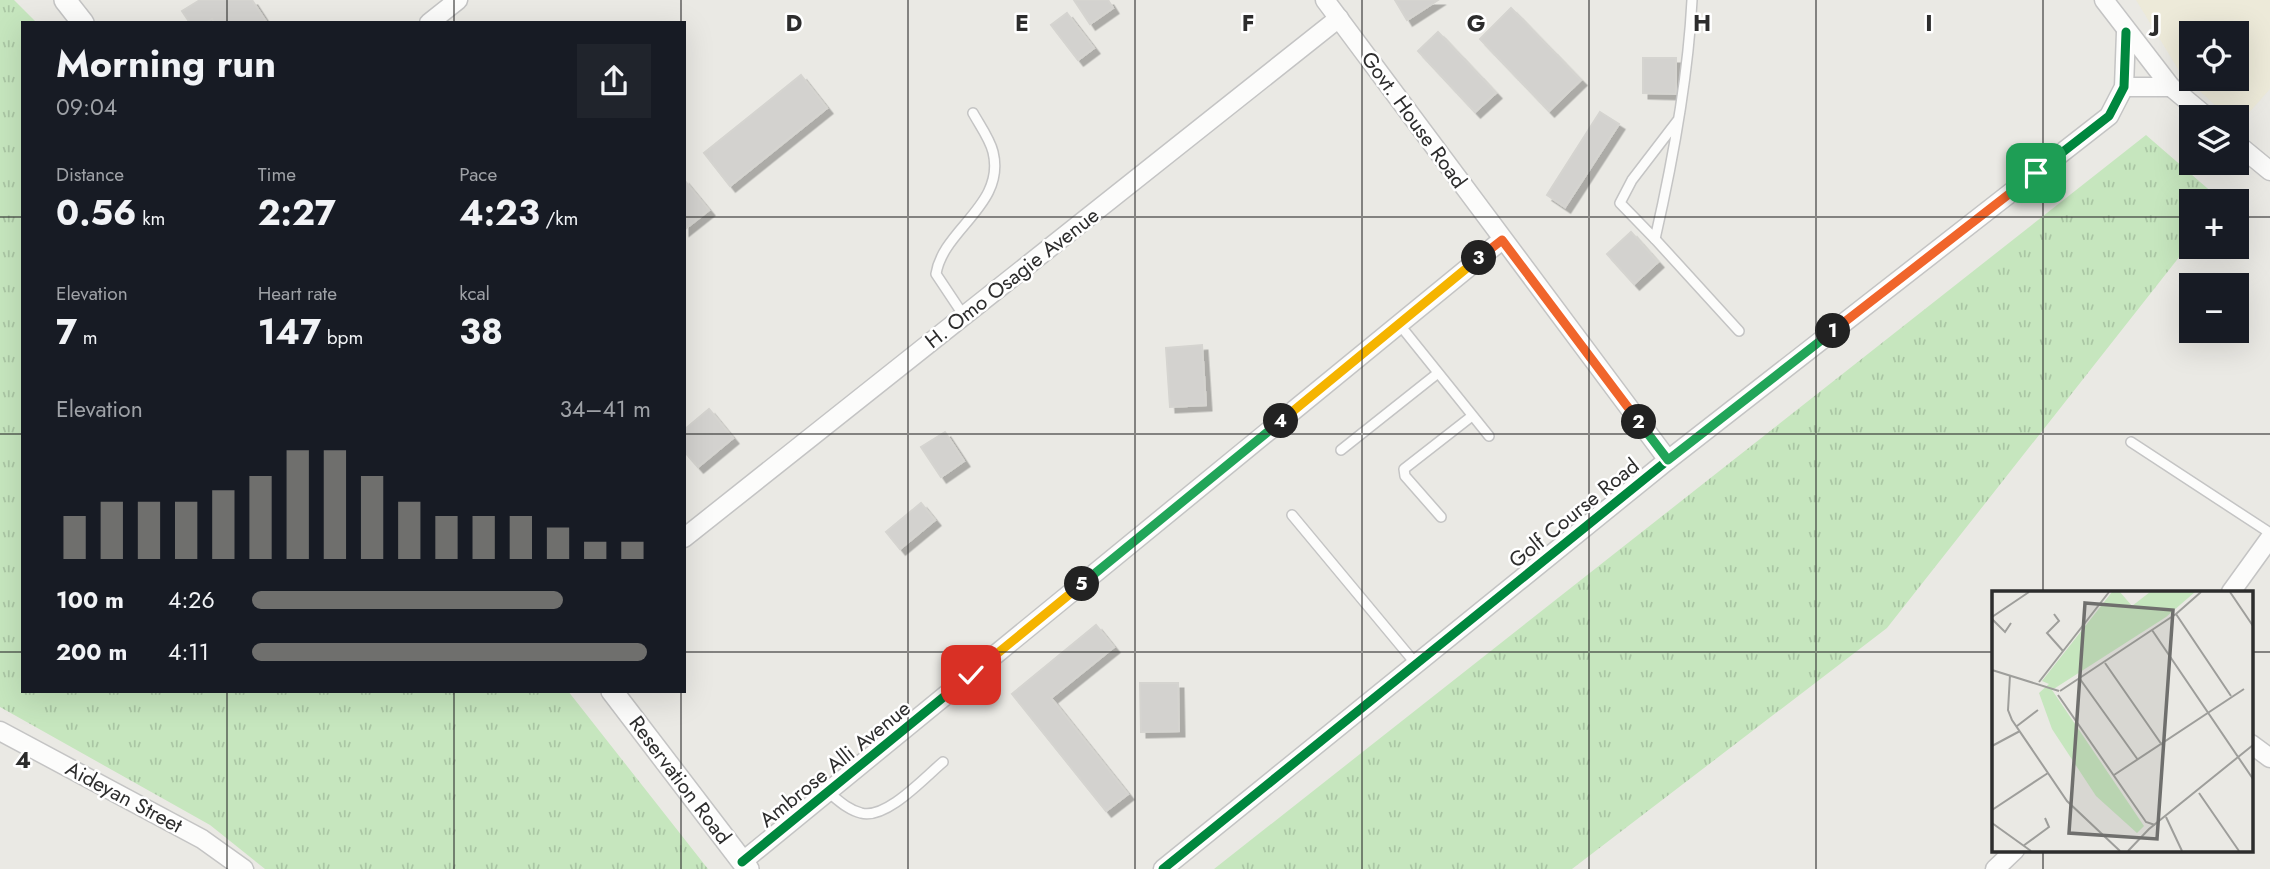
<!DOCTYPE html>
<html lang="en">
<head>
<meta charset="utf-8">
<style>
	body { margin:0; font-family:Jost,sans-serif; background:#20242c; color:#f1f3f6; height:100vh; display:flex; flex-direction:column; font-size:26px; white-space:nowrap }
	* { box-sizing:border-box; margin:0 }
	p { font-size:23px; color:#9ea1a6 }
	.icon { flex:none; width:38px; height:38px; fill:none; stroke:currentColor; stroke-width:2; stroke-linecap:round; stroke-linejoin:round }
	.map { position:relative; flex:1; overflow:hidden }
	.side { position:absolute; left:21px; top:21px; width:665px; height:672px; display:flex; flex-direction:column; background:#171b24; border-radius:0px; box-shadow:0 7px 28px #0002 }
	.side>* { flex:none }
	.controls { position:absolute; left:2179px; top:21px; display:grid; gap:14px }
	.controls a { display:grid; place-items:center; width:70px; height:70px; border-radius:0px; background:#171b24; box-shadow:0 7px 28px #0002; font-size:35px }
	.pin { position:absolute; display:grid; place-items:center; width:60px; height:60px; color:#fff; margin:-30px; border-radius:14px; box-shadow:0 4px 10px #0006 }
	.km { position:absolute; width:35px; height:35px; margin:-18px; border-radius:50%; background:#222; color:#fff; font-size:19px; line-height:35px; text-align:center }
	.round { display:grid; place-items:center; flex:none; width:74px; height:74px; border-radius:0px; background:#20242c }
	.summary { display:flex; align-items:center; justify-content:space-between; height:119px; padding:0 35px }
	h1 { font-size:38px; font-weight:700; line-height:52px }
	.metrics { display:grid; grid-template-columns:repeat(3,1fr); gap:10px; height:119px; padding:7px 35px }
	.metrics div { display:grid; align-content:center }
	.metrics b { font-size:35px; font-weight:700 }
	.metrics small { font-size:19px; font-weight:400 }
	.metrics p { font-size:19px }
	.chart { height:196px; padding:14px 35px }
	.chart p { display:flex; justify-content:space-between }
	.chart svg { width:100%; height:126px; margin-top:7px; stroke:#6f6f6d; stroke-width:6 }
	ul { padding:0 35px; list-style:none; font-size:23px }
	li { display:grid; grid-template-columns:112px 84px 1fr; align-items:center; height:52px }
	li i { height:18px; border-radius:9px; background:#6f6f6d }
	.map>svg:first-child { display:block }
	.education { fill:#edead9; fill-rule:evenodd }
	.grass { fill:url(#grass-tufts) }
	.building { fill:#d3d2cf; stroke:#d5d4d0; stroke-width:2; filter:url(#shadow) }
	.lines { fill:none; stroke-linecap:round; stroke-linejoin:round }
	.service-casing { stroke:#c4c4c4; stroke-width:12 }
	.minor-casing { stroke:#c4c4c4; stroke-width:21 }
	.tertiary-casing { stroke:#c4c4c4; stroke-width:24 }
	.service { stroke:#fcfcfb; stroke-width:9 }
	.minor { stroke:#fcfcfb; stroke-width:18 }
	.tertiary { stroke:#fcfcfb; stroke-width:21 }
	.cycleway-casing { stroke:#fff; stroke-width:13 }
	.cycleway { stroke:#00873e; stroke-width:9 }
	.split-1-casing { stroke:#fff; stroke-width:14 }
	.split-2-casing { stroke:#fff; stroke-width:14 }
	.split-3-casing { stroke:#fff; stroke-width:14 }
	.split-4-casing { stroke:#fff; stroke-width:14 }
	.split-5-casing { stroke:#fff; stroke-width:14 }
	.split-6-casing { stroke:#fff; stroke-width:14 }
	.split-1 { stroke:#f0652b; stroke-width:9 }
	.split-2 { stroke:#22a559; stroke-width:9 }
	.split-3 { stroke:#f0652b; stroke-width:9 }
	.split-4 { stroke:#f5b400; stroke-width:9 }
	.split-5 { stroke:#22a559; stroke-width:9 }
	.split-6 { stroke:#f5b400; stroke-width:9 }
	.grid { fill:none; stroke:#2d2d2d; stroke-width:2; stroke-opacity:0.55 }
	.labels { text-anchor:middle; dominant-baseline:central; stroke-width:5; stroke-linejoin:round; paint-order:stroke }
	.street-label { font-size:21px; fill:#2d2d2d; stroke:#fff }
	.inset-road { fill:none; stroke:#9e9e9b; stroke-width:2 }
	.view { fill:#6f6f6d; fill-opacity:0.15; stroke:#6f6f6d; stroke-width:3.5 }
	.inset-edge { fill:none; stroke:#2d2d2d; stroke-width:3.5 }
	.grid-label { font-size:23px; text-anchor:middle; font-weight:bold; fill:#2d2d2d; stroke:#fff; stroke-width:5; stroke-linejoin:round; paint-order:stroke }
</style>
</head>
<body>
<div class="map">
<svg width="2270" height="869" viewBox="0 0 2270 869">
	<defs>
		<pattern id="grass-tufts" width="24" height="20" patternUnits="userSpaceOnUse" patternTransform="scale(1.75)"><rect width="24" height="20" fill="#c6e6be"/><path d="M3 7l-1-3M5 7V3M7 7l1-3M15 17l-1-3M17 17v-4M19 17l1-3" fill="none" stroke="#aac6a4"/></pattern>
		<filter id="shadow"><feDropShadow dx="5.5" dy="5.5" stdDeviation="0" flood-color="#0004"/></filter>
	</defs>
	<rect width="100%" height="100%" fill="#eae9e4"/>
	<!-- education -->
	<path class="education" d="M2136,0H2270V89L2237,126L2236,117H2228L2181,74ZM2191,33H2236V79H2191Z"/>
	<!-- grass -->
	<g class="grass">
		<polygon points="0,0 14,0 37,23 23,23 23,691 568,691 708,869 265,869 210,825 0,707"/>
		<polygon points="2146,135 2222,201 2191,201 2191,242 1887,628 1572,869 1214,869"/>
	</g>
	<!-- building -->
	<g class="building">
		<polygon points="200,0 252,0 267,23 214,23 212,19 205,23 190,23 182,11"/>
		<polygon points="1074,0 1108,0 1113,8 1090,24"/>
		<polygon points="1395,0 1438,0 1407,20"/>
		<polygon points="1511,8 1581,80 1549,111 1480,39"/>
		<polygon points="1067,13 1094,48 1078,60 1051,25"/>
		<polygon points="1438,32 1496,93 1475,112 1418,51"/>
		<polygon points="1643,58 1676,58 1676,94 1643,93"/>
		<polygon points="801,75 827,108 730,186 704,153"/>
		<polygon points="1600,112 1619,124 1565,207 1547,195"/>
		<polygon points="684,180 709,210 684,230"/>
		<polygon points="1631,232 1658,262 1634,284 1607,254"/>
		<polygon points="1202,345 1206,405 1170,407 1166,348"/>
		<polygon points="709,409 733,438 698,467 684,451 684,430"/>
		<polygon points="945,432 964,461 941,477 921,447"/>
		<polygon points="921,503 935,520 900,549 886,532"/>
		<polygon points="1096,625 1114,647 1051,698 1128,794 1106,811 1012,694"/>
		<polygon points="1140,683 1178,683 1179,731 1141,732"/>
	</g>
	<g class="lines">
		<!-- service casing -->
		<g class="service-casing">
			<g id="service">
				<path d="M1678,120L1632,180L1620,203L1655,239C1673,160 1688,80 1692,0"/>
				<polyline points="1655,239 1739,331"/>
				<path d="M964,316L936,274C943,229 1006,205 993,152C990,139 979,124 973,113"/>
				<polyline points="1399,324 1489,436"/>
				<polyline points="2131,442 2270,533"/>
				<polyline points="1341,450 1438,373"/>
				<polyline points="1292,515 1416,664"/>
				<polyline points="1441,517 1405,476 1404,469 1472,416"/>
				<path d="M828,792C838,800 848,810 861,813C886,820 924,778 943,762"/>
			</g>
		</g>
		<!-- minor casing -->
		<g class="minor-casing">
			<g id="minor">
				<polyline points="1325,0 1668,460"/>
				<polyline points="2104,0 2171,87 2207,117"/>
				<polyline points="429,23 458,0"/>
				<polyline points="2124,87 2171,87"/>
				<polyline points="2236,143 2270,171"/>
				<polyline points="684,538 1339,18"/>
				<polyline points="2231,592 2270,538"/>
				<polyline points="0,731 202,839 244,869"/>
				<polyline points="2251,744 2270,758"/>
				<polyline points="742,862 1502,240"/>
				<polyline points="1163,869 1668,460 2109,116 2124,87 2126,32"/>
				<polyline points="1995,869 2015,850"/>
			</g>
		</g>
		<!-- tertiary casing -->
		<g class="tertiary-casing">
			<g id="tertiary">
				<polyline points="65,0 83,23"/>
				<polyline points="612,691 748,869"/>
			</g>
		</g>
		<!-- service -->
		<use href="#service" class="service"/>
		<!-- minor -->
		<use href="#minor" class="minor"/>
		<!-- tertiary -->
		<use href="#tertiary" class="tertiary"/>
		<!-- cycleway casing -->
		<g class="cycleway-casing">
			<g id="cycleway">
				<polyline points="742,862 1502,240"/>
				<polyline points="1163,869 1668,460 2109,116 2124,87 2126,32"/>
			</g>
		</g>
		<!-- cycleway -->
		<use href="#cycleway" class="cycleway"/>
	</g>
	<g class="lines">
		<!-- split-1 casing -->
		<g class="split-1-casing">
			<polyline id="split-1" points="1833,331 2036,173"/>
		</g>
		<!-- split-2 casing -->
		<g class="split-2-casing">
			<polyline id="split-2" points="1639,422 1668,460 1833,331"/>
		</g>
		<!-- split-3 casing -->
		<g class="split-3-casing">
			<polyline id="split-3" points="1479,258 1502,240 1639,422"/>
		</g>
		<!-- split-4 casing -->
		<g class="split-4-casing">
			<polyline id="split-4" points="1281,421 1479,258"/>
		</g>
		<!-- split-5 casing -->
		<g class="split-5-casing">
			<polyline id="split-5" points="1082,584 1281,421"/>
		</g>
		<!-- split-6 casing -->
		<g class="split-6-casing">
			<polyline id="split-6" points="971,675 1082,584"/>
		</g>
		<!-- split-1 -->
		<use href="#split-1" class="split-1"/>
		<!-- split-2 -->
		<use href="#split-2" class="split-2"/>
		<!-- split-3 -->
		<use href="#split-3" class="split-3"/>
		<!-- split-4 -->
		<use href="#split-4" class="split-4"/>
		<!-- split-5 -->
		<use href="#split-5" class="split-5"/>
		<!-- split-6 -->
		<use href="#split-6" class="split-6"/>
	</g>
	<!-- grid -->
	<path class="grid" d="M227,0V23M454,0V23M681,0V23M908,0V869M1135,0V869M1362,0V869M1589,0V869M1816,0V869M2043,0V592M0,217H23M684,217H2191M2236,217H2270M0,434H23M684,434H2270M0,652H23M684,652H1994M2251,652H2270M227,691V869M454,691V869M681,691V869M2043,850V869"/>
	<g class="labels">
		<!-- street labels -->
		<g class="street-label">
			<text transform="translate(1414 120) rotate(54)">Govt. House Road</text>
			<text transform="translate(1012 278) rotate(-38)">H. Omo Osagie Avenue</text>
			<text transform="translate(1574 513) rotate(-39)">Golf Course Road</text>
			<text transform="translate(835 764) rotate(-39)">Ambrose Alli Avenue</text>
			<text transform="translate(680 780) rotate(53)">Reservation Road</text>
			<text transform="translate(124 797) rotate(28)">Aideyan Street</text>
		</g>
	</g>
	<!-- overview -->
	<g transform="translate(1992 591)">
		<rect width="261" height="261" fill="#eae9e4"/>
		<path d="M120,1H128L140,15L158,1H203L174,26L60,99L152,235L145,242L104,205L60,138L47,102L57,93L50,90Z" fill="#c6e6be"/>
		<path class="inset-road" d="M238,1L261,35M62,23L67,30L55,42L71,60M184,23L239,105M0,26L37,1M0,28L13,41L19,32M160,39L261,188M113,72L170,154M0,79L67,100M18,84L16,119L20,129L75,210L128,260M88,88L146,169M47,91L117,1M68,100L184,23L209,1M66,104L154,231L163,234M25,135L46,119M0,155L28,140M122,184L252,98M207,202L247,260M0,219L56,182M174,226L190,260M0,232L39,260M31,255L57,236L53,227M136,260L157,238L261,154"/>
		<path class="view" d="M93,12L181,19L165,248L77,242Z"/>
		<rect width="261" height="261" class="inset-edge"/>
	</g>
	<g class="grid-label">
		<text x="794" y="31">D</text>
		<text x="1022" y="31">E</text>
		<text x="1248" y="31">F</text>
		<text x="1476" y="31">G</text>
		<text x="1702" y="31">H</text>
		<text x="1929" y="31">I</text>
		<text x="2156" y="31">J</text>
		<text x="23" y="768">4</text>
	</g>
</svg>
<div class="controls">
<a><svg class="icon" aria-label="locate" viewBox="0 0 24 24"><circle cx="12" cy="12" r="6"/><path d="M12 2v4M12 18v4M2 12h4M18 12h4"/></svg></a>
<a><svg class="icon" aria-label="layers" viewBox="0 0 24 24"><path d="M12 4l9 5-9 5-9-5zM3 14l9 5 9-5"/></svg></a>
<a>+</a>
<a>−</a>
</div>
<div class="pin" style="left:2036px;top:173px;background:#1e9e55"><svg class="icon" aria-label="arrive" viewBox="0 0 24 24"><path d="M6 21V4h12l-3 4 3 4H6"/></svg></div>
<div class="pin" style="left:971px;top:675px;background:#d93025"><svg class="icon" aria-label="check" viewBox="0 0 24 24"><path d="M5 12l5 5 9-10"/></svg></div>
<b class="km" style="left:1833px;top:331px">1</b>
<b class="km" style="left:1639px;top:422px">2</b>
<b class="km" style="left:1479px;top:258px">3</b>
<b class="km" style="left:1281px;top:421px">4</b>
<b class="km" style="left:1082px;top:584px">5</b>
<section class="side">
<div class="summary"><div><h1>Morning run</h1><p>09:04</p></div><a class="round"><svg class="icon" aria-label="share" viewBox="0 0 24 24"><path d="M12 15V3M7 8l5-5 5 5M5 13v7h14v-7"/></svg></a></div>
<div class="metrics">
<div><p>Distance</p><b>0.56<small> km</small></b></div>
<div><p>Time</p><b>2:27</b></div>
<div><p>Pace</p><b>4:23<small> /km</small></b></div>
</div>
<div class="metrics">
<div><p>Elevation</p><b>7<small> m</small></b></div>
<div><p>Heart rate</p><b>147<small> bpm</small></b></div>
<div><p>kcal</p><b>38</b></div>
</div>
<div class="chart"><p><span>Elevation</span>34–41 m</p>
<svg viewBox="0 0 160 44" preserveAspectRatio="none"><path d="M5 44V29M15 44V24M25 44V24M35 44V24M45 44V20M55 44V15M65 44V6M75 44V6M85 44V15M95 44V24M105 44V29M115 44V29M125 44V29M135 44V33M145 44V38M155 44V38"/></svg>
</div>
<ul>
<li><b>100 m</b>4:26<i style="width:78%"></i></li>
<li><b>200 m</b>4:11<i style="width:99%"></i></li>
</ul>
</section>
</div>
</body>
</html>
